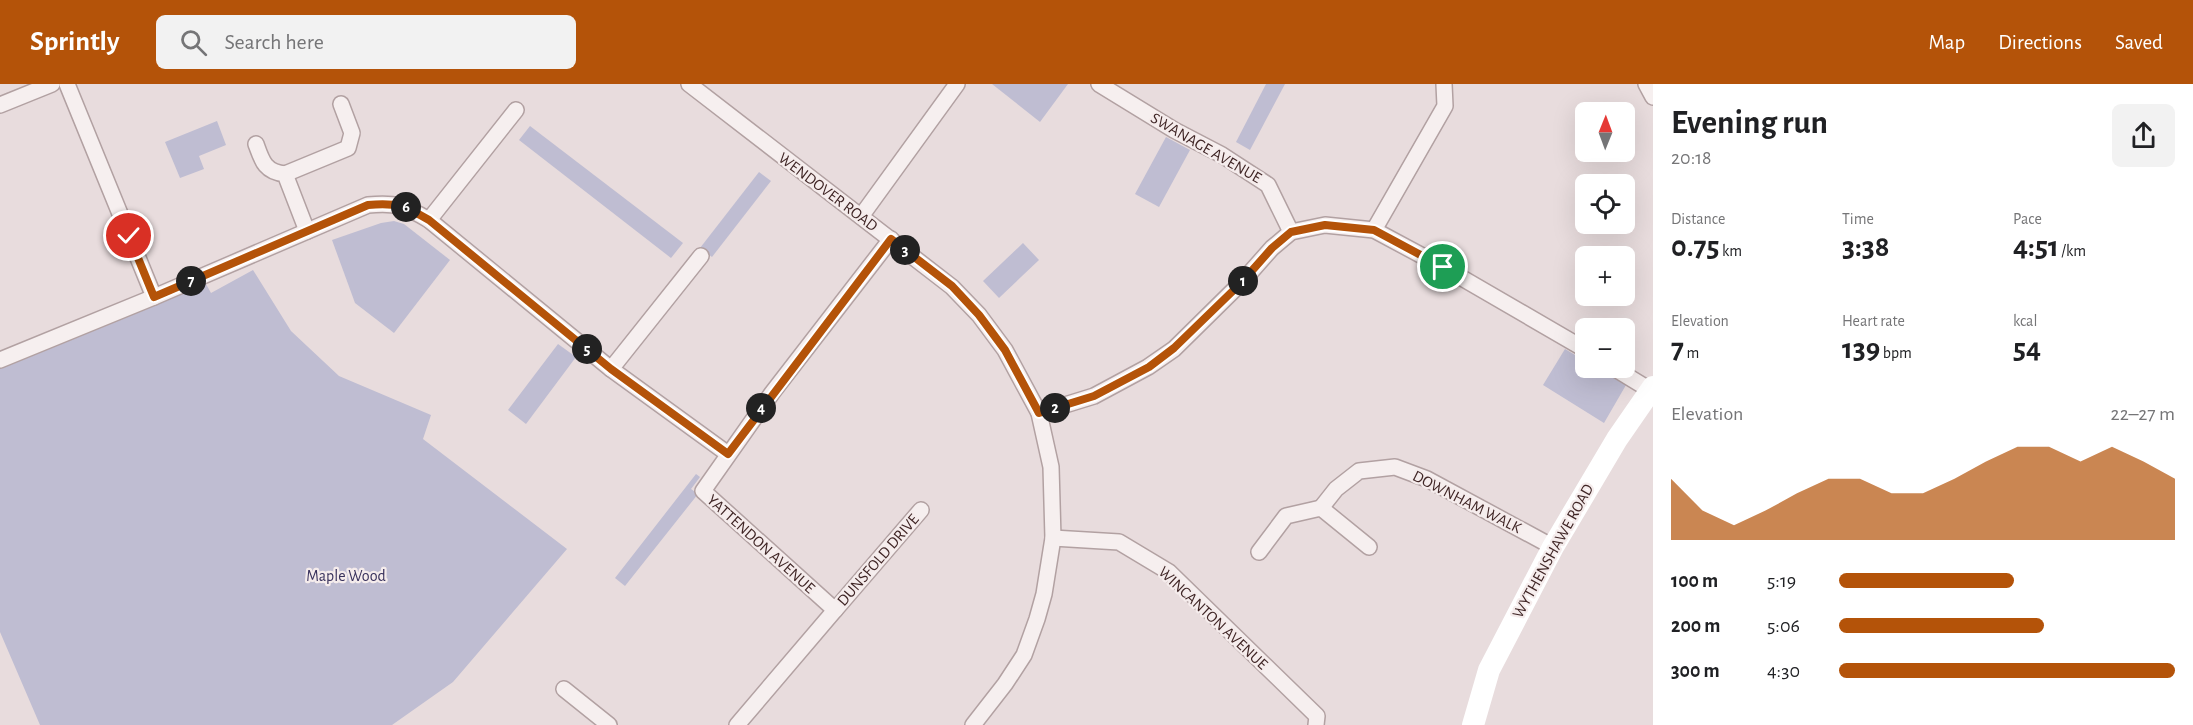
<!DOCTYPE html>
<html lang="en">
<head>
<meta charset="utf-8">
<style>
	body { margin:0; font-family:"Alegreya Sans",sans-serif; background:#f2f2f2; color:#202124; height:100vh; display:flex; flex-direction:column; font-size:22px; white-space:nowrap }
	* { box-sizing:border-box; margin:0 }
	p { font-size:20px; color:#757577 }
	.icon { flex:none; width:33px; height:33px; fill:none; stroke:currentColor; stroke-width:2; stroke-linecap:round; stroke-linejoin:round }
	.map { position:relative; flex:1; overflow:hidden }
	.side { display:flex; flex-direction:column; background:#fff; width:540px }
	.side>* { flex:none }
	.needle { width:39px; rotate:1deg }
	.fabs { position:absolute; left:1575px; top:18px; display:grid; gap:12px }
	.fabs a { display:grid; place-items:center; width:60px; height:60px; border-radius:9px; background:#fff; box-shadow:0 6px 24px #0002; font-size:30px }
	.pin { position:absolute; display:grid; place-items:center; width:51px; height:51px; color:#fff; margin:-26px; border:3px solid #fff; border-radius:50%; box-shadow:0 2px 6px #0007 }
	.km { position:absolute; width:30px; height:30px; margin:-15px; border-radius:50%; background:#222; color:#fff; font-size:16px; line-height:30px; text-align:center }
	.round { display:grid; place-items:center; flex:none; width:63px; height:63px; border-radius:9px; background:#f2f2f2 }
	.summary { display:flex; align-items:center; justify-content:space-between; height:102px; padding:0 18px }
	h1 { font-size:33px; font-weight:600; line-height:45px }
	.metrics { display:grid; grid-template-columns:repeat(3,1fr); gap:9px; height:102px; padding:6px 18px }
	.metrics div { display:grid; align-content:center }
	.metrics b { font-size:30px; font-weight:600 }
	.metrics small { font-size:16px; font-weight:400 }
	.metrics p { font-size:16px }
	.chart { height:168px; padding:12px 18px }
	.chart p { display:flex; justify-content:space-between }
	.chart svg { width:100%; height:108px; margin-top:6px; fill:#b45309; opacity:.7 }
	ul { padding:0 18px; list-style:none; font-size:20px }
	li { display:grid; grid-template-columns:96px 72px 1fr; align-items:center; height:45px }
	li i { height:15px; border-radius:8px; background:#b45309 }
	header { display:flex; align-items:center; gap:36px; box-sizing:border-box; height:84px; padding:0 30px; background:#b45309; color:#fff }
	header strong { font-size:28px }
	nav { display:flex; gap:33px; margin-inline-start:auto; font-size:21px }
	.search { width:420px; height:54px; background:#f2f2f2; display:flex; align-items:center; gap:15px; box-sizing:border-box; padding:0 21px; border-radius:9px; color:#757577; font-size:22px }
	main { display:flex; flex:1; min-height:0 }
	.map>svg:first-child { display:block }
	.green { fill:#bfbdd2 }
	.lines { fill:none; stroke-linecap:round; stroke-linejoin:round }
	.street-casing { stroke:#b2a1a2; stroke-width:18 }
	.street { stroke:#f6efef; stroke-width:15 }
	.secondary { stroke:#fff; stroke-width:22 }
	.route-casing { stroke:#fff; stroke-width:12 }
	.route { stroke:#b45309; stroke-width:8 }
	.labels { text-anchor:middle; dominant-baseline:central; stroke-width:4.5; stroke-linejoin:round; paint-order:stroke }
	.street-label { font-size:16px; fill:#3f2525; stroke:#f5ecec }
	.park-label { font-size:16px; fill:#38315c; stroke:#f5ecec }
</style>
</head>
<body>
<header>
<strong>Sprintly</strong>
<div class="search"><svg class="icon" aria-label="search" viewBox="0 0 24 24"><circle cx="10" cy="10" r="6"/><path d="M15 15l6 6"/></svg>Search here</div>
<nav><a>Map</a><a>Directions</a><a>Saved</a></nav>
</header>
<main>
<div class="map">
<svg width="1653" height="641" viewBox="0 0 1653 641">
	<rect width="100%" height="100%" fill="#e8dcdd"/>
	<!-- green -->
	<g class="green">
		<polygon points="992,0 1068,0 1040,38"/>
		<polygon points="1266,0 1285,0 1250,66 1236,58"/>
		<polygon points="217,37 226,61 199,72 204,85 180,94 165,58"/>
		<polygon points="530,42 683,159 671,174 519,56"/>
		<polygon points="1166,53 1190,66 1159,123 1135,110"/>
		<polygon points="759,88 771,97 712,173 700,164"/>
		<polygon points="394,137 404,140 450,176 394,249 355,219 332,156 381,139"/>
		<polygon points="1023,159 1039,176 999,214 983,197"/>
		<polygon points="253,186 291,247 339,292 431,331 423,355 567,465 453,598 392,641 40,641 0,548 0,283 206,200 211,209"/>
		<polygon points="558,260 576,273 526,340 508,326"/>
		<polygon points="1565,265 1585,277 1586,284 1596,284 1626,301 1604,339 1543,301"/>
		<polygon points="696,390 700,393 691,405 698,410 625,502 615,494"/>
	</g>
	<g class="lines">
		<!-- street casing -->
		<g class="street-casing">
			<g id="street">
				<polyline points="67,0 154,213"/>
				<polyline points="689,0 952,203 979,231 1005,266 1039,329 1051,383 1053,454 1044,510 1037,535 1024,571 1005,600 973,641"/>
				<polyline points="1099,0 1174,46 1222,71 1268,101 1291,148"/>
				<polyline points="1646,0 1653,13"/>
				<polyline points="0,21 52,0"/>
				<path d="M256,60C262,77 265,88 285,90L307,147"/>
				<polyline points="285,90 348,64 352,49 341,20"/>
				<polyline points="862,131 957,0"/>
				<polyline points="429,136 516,26"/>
				<polyline points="1374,146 1445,22 1444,0"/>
				<path d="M0,276L154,213L368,121C396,118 405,122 429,136L611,285L728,370"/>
				<polyline points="1614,284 1650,306"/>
				<polyline points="611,285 701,172"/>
				<polyline points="1039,329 1094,312 1148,283 1174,265 1241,199 1272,164 1291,148 1325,141 1374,146 1443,183 1586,266"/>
				<polyline points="1321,424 1336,405 1359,387 1395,383 1427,395 1553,463"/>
				<polyline points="1053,454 1119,458 1169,488 1317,632 1316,641"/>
				<polyline points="1259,468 1286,432 1321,424 1369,463"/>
				<polyline points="835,526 921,426"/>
				<polyline points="564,605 609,641"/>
				<polyline points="737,641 835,526 703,407 772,309 891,155"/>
			</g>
		</g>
		<!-- street -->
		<use href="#street" class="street"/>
		<!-- secondary -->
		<polyline class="secondary" points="1473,641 1489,586 1553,463 1617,355 1653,303"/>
	</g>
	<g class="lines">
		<!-- route casing -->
		<g class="route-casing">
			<path id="route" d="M129,152L154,213L368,121C396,118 405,122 429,136L611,285L728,370L891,155L952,202L979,231L1005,266L1039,329L1094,312L1149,283L1174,264L1241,199L1272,164L1291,148L1325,141L1374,146L1443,183"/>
		</g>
		<!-- route -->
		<use href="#route" class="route"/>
	</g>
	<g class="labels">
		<!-- street labels -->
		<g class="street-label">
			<text transform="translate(1206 64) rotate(30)">SWANAGE AVENUE</text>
			<text transform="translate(828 108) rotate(37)">WENDOVER ROAD</text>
			<text transform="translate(1467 418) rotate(27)">DOWNHAM WALK</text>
			<text transform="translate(761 460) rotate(42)">YATTENDON AVENUE</text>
			<text transform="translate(1553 467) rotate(-61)">WYTHENSHAWE ROAD</text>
			<text transform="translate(878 476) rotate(-49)">DUNSFOLD DRIVE</text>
			<text transform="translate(1213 534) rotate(43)">WINCANTON AVENUE</text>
		</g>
		<!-- park labels -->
		<g class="park-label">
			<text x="346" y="492">Maple Wood</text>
		</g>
	</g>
</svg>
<div class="fabs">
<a><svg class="needle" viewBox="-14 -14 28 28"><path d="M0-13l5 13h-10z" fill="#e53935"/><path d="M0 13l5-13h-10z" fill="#757577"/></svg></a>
<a><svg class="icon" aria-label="locate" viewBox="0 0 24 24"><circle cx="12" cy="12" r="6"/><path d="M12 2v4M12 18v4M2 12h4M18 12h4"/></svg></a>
<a>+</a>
<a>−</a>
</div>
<div class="pin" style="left:1443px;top:183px;background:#1e9e55"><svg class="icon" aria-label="arrive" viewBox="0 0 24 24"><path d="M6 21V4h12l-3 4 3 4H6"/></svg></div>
<div class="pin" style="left:129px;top:152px;background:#d93025"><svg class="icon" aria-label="check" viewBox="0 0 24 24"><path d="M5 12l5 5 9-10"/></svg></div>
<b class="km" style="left:1243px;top:197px">1</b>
<b class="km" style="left:1055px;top:324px">2</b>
<b class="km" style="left:905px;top:166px">3</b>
<b class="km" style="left:761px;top:324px">4</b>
<b class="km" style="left:587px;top:265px">5</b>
<b class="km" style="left:406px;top:123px">6</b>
<b class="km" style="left:191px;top:197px">7</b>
</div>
<section class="side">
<div class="summary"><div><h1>Evening run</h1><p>20:18</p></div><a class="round"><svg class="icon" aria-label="share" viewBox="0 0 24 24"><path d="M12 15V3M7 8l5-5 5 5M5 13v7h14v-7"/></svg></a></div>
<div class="metrics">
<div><p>Distance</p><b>0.75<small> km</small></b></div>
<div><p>Time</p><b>3:38</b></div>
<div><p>Pace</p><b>4:51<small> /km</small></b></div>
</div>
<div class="metrics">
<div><p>Elevation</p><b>7<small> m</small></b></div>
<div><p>Heart rate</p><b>139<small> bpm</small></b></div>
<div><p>kcal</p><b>54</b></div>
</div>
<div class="chart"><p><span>Elevation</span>22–27 m</p>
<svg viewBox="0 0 160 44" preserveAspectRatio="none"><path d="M0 44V19L10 32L20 38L30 32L40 25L50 19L60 19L70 25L80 25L90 19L100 12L110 6L120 6L130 12L140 6L150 12L160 19V44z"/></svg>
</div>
<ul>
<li><b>100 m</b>5:19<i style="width:52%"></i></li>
<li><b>200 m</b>5:06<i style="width:61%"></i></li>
<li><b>300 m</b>4:30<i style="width:100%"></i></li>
</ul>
</section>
</main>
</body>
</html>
